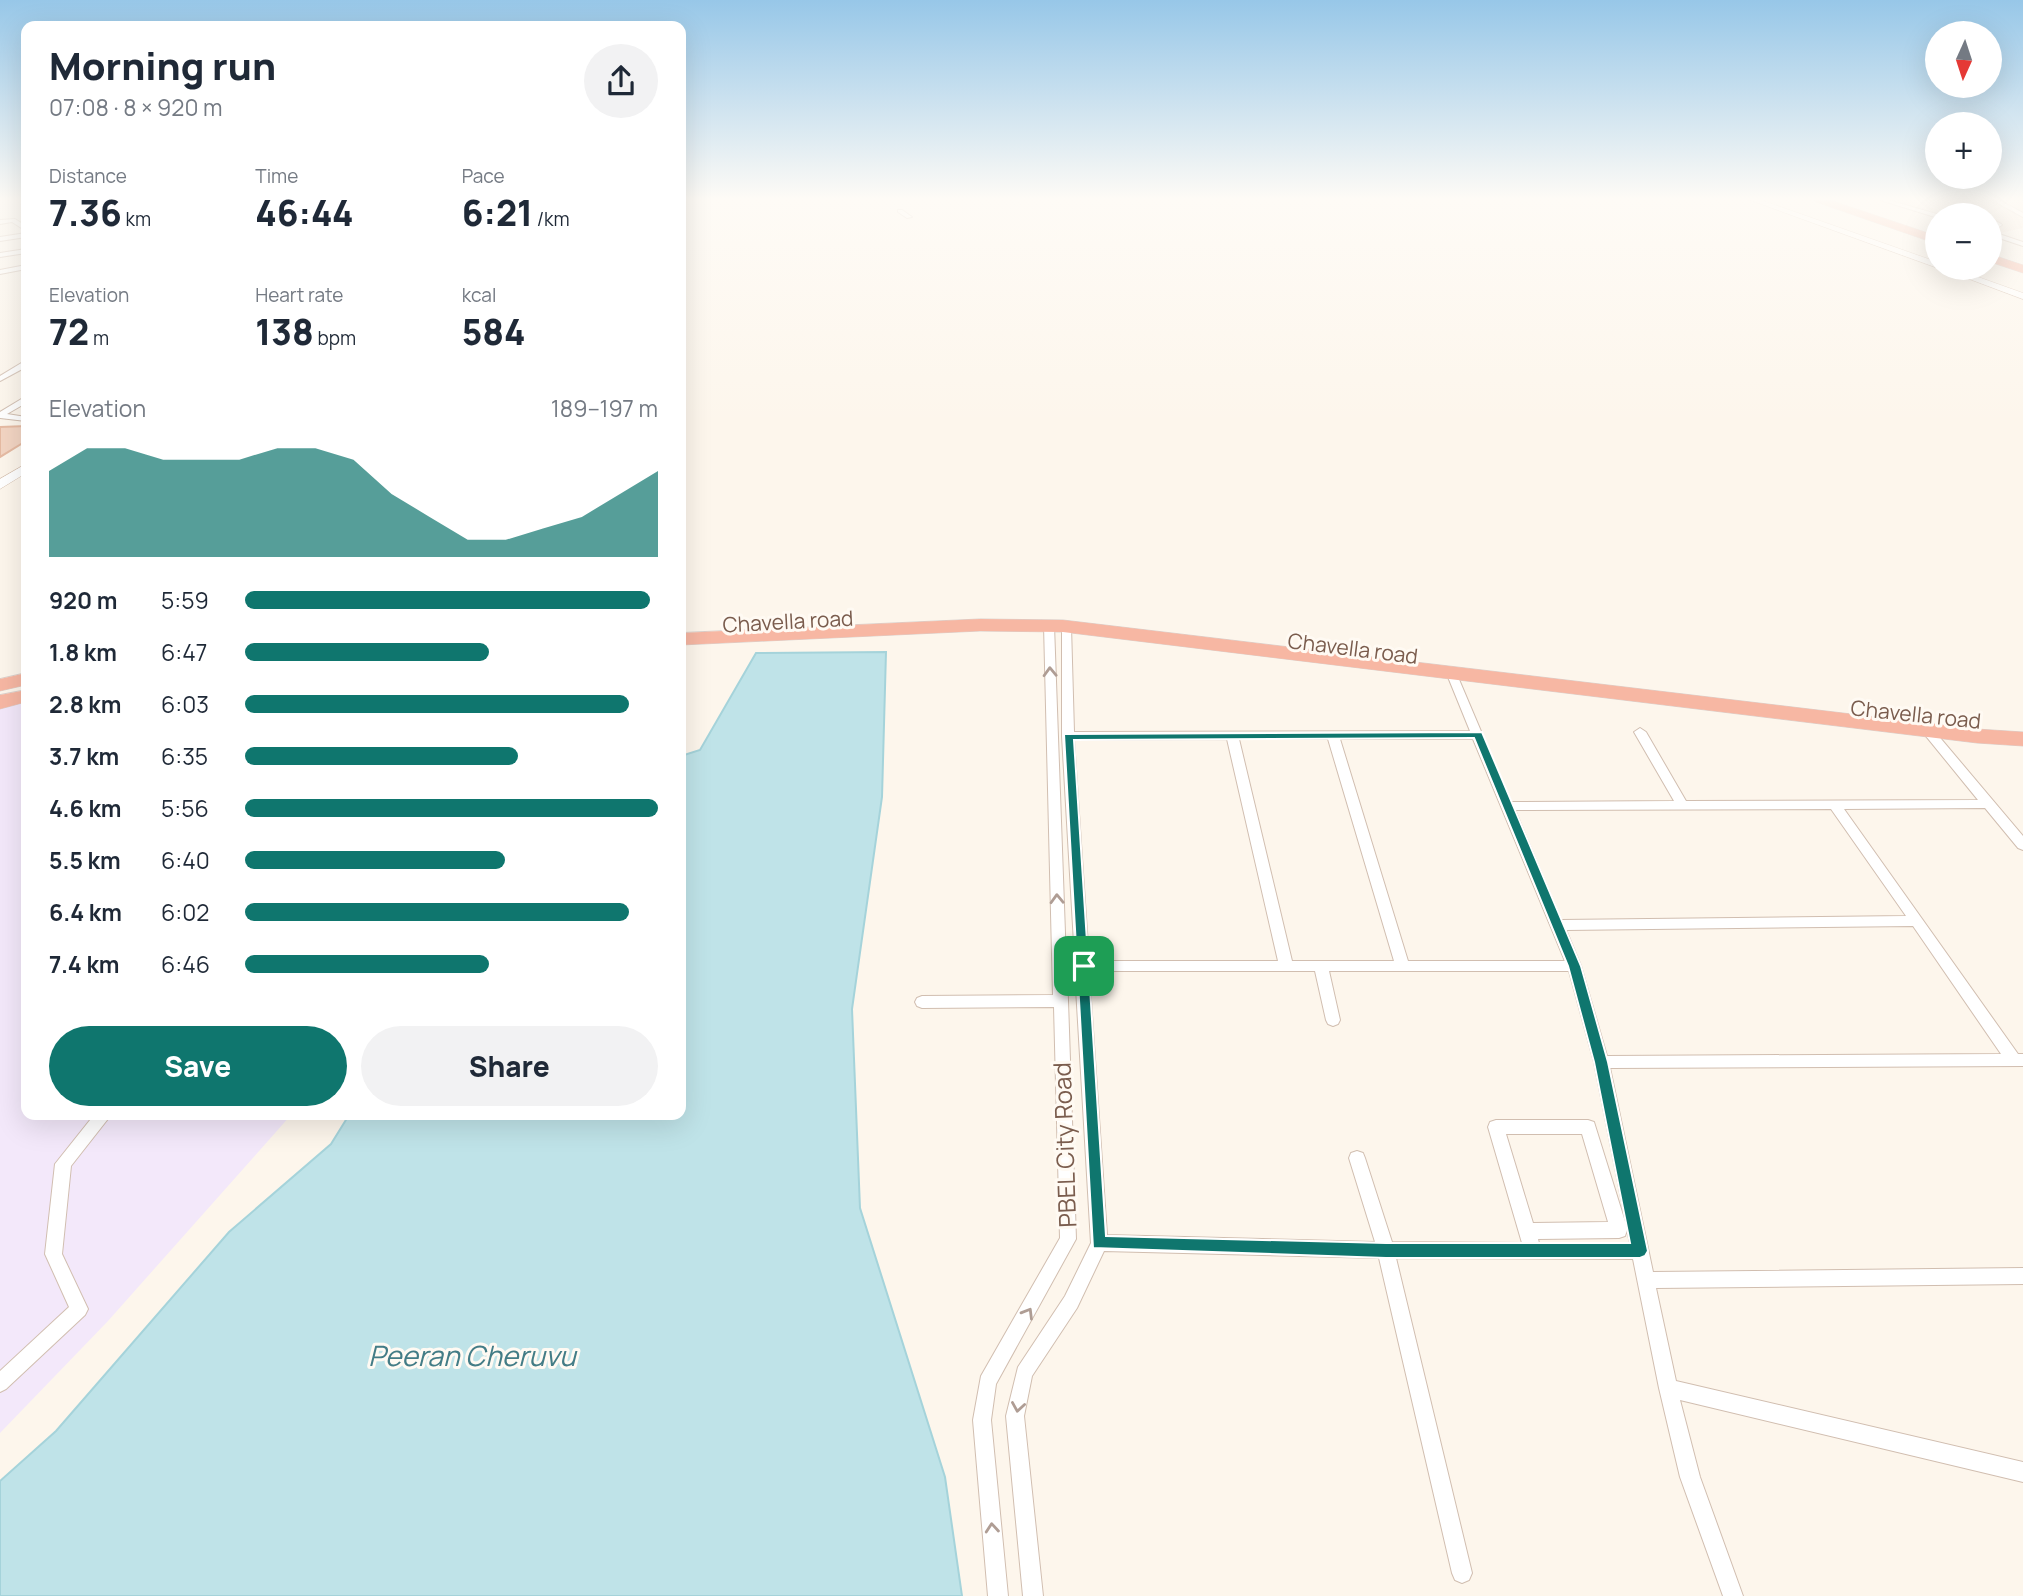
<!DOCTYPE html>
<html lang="en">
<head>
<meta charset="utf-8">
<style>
	body { margin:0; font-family:Manrope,sans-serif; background:#f2f2f3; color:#1f2937; height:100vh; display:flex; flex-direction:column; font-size:26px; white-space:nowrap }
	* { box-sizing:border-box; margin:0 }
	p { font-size:23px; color:#747a83 }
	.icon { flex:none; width:38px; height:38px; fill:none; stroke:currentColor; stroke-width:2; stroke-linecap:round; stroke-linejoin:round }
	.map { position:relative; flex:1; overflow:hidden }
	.details { position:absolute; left:21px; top:21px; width:665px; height:1099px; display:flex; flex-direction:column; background:#fff; border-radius:14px; box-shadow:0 7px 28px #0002 }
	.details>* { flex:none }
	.needle { width:46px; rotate:183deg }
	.fabs { position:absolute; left:1925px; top:21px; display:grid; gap:14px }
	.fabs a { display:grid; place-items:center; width:77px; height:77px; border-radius:50%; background:#fff; box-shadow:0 7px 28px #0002; font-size:35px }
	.pin { position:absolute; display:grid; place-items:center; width:60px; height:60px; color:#fff; margin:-30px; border-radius:14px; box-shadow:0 4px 10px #0006 }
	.round { display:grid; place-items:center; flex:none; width:74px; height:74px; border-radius:37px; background:#f2f2f3 }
	.head { display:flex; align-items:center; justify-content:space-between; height:119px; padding:0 28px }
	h1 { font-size:38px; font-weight:800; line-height:52px }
	.stats { display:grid; grid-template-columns:repeat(3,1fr); gap:10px; height:119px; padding:7px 28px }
	.stats div { display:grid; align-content:center }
	.stats b { font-size:35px; font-weight:800 }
	.stats small { font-size:19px; font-weight:400 }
	.stats p { font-size:19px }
	.chart { height:196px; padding:14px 28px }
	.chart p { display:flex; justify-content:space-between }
	.chart svg { width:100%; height:126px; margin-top:7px; fill:#0f766e; opacity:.7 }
	.action { display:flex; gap:14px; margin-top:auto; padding:14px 28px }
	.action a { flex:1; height:80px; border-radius:42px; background:#0f766e; color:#fff; font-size:28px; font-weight:800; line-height:80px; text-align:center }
	.action a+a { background:#f2f2f3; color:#1f2937 }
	ul { padding:0 28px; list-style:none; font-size:23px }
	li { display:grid; grid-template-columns:112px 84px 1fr; align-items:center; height:52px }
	li i { height:18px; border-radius:9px; background:#0f766e }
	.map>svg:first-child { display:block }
	.residential { fill:#f5e8da }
	.education { fill:#f3e8fa }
	.water { fill:#bfe3e8; stroke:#a5d3da; stroke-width:2 }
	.building { fill:#f3d5c3; stroke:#e6bba3; stroke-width:2 }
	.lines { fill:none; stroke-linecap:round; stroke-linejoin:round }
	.street-casing { stroke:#d1beb0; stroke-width:2 }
	.secondary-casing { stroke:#d6c0b0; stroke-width:1 }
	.highway-casing { stroke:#dad1cd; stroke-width:1 }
	.street { fill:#fff; fill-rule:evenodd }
	.secondary { fill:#fff; fill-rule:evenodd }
	.highway { fill:#f7b7a3; fill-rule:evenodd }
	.oneway { stroke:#af9d94 }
	.route { fill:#0f766e; stroke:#fff; stroke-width:2; fill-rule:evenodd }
	.labels { text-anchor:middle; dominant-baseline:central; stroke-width:6; stroke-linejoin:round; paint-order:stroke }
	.street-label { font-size:21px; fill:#7a5c4d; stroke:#fffaf3 }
	.near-street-label { font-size:24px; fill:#7a5c4d; stroke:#fffaf3 }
	.near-water-label { font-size:28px; font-style:italic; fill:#437c86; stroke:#fffaf3 }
</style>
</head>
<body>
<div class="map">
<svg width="2023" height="1596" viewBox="0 0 2023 1596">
	<rect width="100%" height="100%" fill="#fdf6ec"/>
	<!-- residential -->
	<polygon class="residential" points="1891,200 2023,200 2023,228 1996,234 1990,232 1990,215 1939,215"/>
	<!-- education -->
	<polygon class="education" points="26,700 26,1115 291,1115 108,1321 0,1433 0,705"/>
	<!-- water -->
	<polygon class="water" points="886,652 882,797 852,1009 860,1208 945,1477 962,1596 0,1596 0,1481 56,1431 229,1232 331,1144 349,1115 681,1115 681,756 700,750 756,653"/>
	<!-- building -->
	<polygon class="building" points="26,426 26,441 0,457 0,427"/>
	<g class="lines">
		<!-- street casing -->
		<g class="street-casing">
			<g id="street">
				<polygon points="1880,200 1888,200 1940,215 1935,217"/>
				<polygon points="1952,200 1959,200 1985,215 1978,215"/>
				<polygon points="1992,200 1999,200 2023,213 2023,217"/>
				<polygon points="898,210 902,210 912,217 907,218 898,212"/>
				<polygon points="1990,218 2001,224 2002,225 1999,227 1990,222"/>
				<polygon points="15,219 26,226 26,231 12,222 0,224 0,220"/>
				<polygon points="1990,231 2023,242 2023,246 1990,235"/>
				<polygon points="26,233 26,237 0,241 0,237"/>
				<polygon points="26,249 26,253 0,257 0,253"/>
				<polygon points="26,265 26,269 0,274 0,270"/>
				<polygon points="23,362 26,362 26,367 0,381 0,376"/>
				<polygon points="23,398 26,398 26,403 7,414 26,417 26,421 0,418 0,412"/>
				<path d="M1049,622L1054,625L1066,961H1075L1062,736V624H1070L1071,626L1074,732L1470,731L1446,672L1451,669L1455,670L1511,802L1674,801L1634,732L1640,728L1646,732L1686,801L1978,800L1921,730L1923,727H1931L2023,836V850L2018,848L1985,808L1844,809L2018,1054H2023V1066L1610,1068L1653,1272L2023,1268V1284L1656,1288L1676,1381L2023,1462V1482L1680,1400L1700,1477L1743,1596H1723L1680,1477L1659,1388L1633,1259L1396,1258L1472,1573L1469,1580L1462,1583L1455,1580L1452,1573L1379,1258L1104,1251L1077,1308L1032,1376L1024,1416L1043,1596H1023L1006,1416L1018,1367L1065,1296L1091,1243L1075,971H1067L1076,1239L996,1384L991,1420L1008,1596H988L973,1420L981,1376L1060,1238L1054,1007L922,1008L917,1006L915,1002L917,998L922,996L1053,995L1044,625ZM1227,739L1278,961H1089L1074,740ZM1239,739H1328L1394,961H1292ZM1340,739H1473L1565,961H1408ZM1831,809L1906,916L1561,920L1515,810ZM1913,926L2001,1054L1607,1056L1581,966L1566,930ZM1089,971H1315L1326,1020L1328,1024L1333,1026L1338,1024L1340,1020L1329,971H1569L1594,1062L1627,1228L1594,1122L1588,1120H1496L1490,1122L1488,1127L1522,1243L1392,1242L1365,1158L1363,1153L1357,1151L1351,1153L1349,1158L1375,1242L1107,1235ZM1506,1134H1582L1608,1222L1533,1223ZM1627,1230L1630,1243H1539L1538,1239L1619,1238L1625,1236Z"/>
				<polygon points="94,1115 111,1115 71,1166 62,1254 88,1309 85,1315 6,1389 0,1392 0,1371 69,1307 45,1254 55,1164"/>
			</g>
		</g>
		<!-- secondary casing -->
		<g class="secondary-casing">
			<g id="secondary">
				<polygon points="1750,200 1761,200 1937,262 1938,268"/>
				<polygon points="1940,268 1953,268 2023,293 2023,299"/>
				<polygon points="26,464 26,473 0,489 0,479"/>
			</g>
		</g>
		<!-- highway casing -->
		<g class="highway-casing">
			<g id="highway">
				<polygon points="1815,200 1830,200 1937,236 1937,244 1816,202"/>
				<polygon points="1990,254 2023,265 2023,273 1990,262"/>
				<polygon points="980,619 1063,620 1977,729 2023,732 2023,746 1977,743 1063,632 980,631 681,645 681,633"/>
				<polygon points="26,673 26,685 0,691 0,679"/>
				<polygon points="26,690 26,702 0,709 0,695"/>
			</g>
		</g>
		<!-- street -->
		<use href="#street" class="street"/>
		<!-- secondary -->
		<use href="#secondary" class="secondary"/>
		<!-- highway -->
		<use href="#highway" class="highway"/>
	</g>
	<!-- one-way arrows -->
	<defs><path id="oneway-chevron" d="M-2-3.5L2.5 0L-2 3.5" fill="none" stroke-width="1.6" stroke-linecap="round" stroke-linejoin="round" transform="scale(1.75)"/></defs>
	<g class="oneway">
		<use href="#oneway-chevron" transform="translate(1050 672) rotate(-92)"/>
		<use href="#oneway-chevron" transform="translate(1057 899) rotate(-92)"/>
		<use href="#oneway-chevron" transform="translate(1028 1313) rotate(-59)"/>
		<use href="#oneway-chevron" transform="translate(1018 1407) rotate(99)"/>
		<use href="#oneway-chevron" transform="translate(992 1528) rotate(-95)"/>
	</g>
	<!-- sky -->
	<linearGradient id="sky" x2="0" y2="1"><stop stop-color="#97c7e8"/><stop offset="0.47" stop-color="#fefbf6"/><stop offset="1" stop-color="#fefbf6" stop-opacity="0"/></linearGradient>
	<rect width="2023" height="423" fill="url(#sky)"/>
	<!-- route -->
	<path class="route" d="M1482,732L1581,966L1608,1062L1648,1251L1645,1256L1640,1258H1386L1093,1248L1064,734ZM1474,738L1568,966L1594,1062L1630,1243H1386L1106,1236L1074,740Z"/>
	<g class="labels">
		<!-- street labels -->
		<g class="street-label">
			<text transform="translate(788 621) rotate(-3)">Chavella road</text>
			<text transform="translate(1353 648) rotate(7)">Chavella road</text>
			<text transform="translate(1916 714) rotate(6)">Chavella road</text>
		</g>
		<!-- near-street labels -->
		<g class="near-street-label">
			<text transform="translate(1064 1145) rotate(-92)">PBEL City Road</text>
		</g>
		<!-- near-water labels -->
		<g class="near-water-label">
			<text x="472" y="1355">Peeran Cheruvu</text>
		</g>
	</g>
</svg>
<div class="fabs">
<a><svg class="needle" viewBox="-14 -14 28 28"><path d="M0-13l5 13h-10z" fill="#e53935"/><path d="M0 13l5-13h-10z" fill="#747a83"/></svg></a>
<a>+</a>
<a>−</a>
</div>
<div class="pin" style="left:1084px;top:966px;background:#1e9e55"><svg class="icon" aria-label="arrive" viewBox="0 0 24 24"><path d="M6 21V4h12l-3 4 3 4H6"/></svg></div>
<section class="details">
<div class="head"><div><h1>Morning run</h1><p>07:08 · 8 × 920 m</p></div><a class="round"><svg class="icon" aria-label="share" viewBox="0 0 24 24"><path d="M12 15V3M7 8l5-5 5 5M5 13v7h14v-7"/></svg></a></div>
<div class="stats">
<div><p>Distance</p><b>7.36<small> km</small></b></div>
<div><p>Time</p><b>46:44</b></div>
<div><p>Pace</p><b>6:21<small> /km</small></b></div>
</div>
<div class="stats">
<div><p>Elevation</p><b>72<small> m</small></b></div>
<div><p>Heart rate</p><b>138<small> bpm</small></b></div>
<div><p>kcal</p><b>584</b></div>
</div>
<div class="chart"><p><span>Elevation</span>189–197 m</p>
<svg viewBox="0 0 160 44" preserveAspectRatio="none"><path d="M0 44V14L10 6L20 6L30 10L40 10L50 10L60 6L70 6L80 10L90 22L100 30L110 38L120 38L130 34L140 30L150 22L160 14V44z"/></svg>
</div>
<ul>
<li><b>920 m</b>5:59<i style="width:98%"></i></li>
<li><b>1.8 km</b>6:47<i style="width:59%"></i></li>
<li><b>2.8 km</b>6:03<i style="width:93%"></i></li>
<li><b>3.7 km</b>6:35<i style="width:66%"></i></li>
<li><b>4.6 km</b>5:56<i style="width:100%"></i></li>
<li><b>5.5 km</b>6:40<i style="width:63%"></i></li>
<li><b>6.4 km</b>6:02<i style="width:93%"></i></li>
<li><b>7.4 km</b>6:46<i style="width:59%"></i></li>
</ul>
<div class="action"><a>Save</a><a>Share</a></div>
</section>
</div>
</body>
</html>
